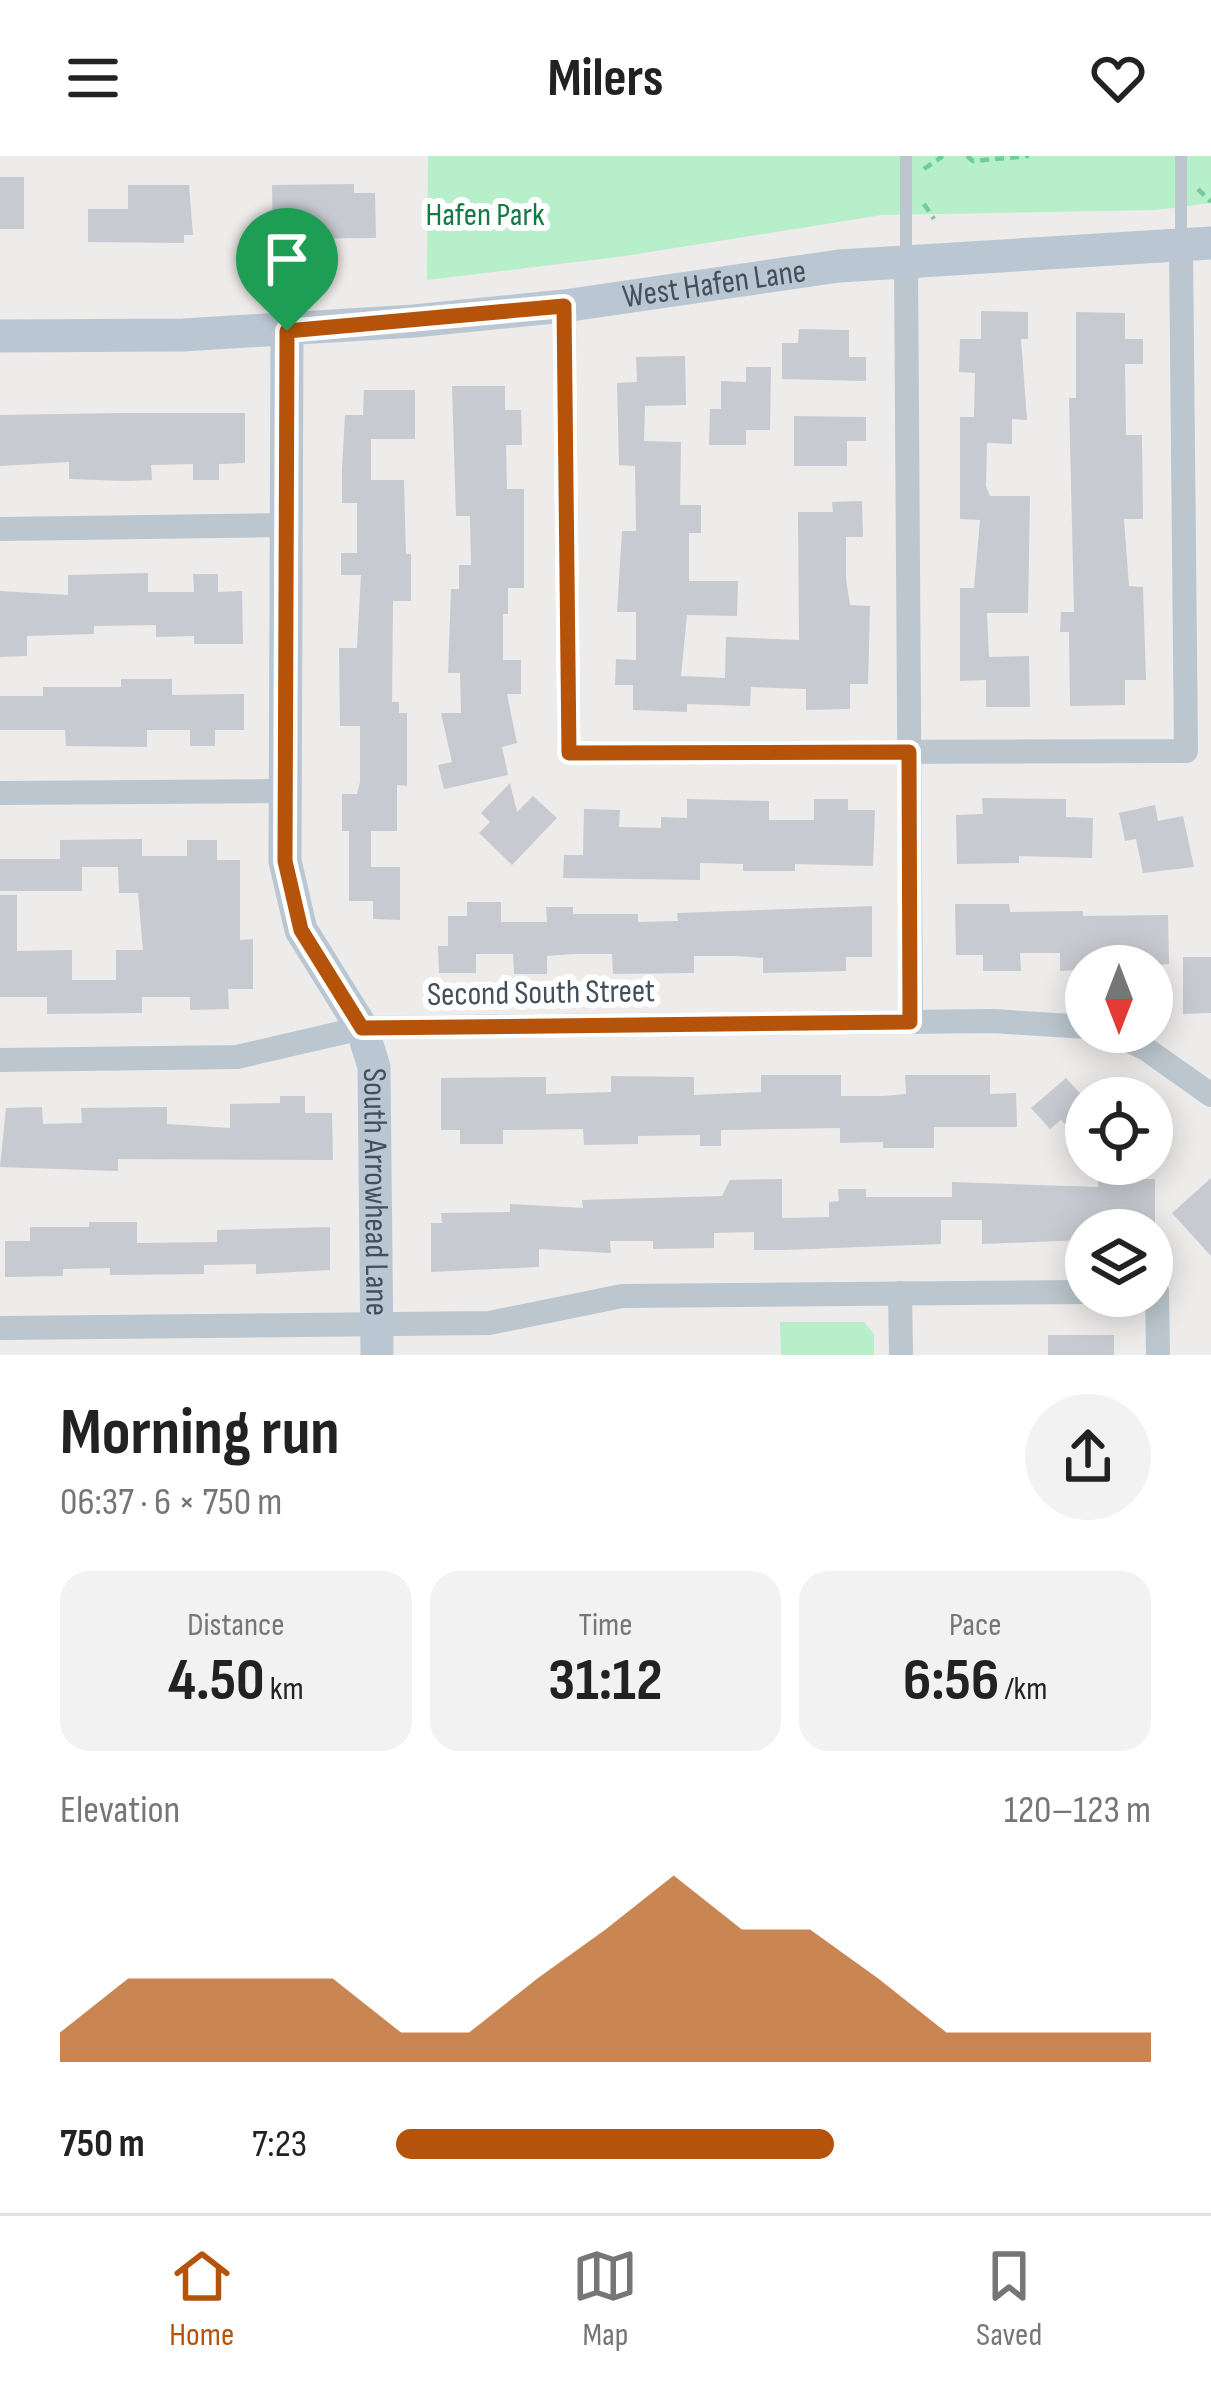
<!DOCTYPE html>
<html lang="en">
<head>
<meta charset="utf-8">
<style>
	body { margin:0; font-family:"Sofia Sans Condensed",sans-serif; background:#f2f2f2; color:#222; height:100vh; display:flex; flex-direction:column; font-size:45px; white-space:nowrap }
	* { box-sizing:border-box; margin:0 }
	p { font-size:39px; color:#767676 }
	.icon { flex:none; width:66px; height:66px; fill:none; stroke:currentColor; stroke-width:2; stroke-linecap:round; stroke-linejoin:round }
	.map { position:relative; height:1199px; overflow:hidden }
	.details { display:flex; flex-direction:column; background:#fff; flex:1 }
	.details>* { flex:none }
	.needle { width:78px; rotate:180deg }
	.fabs { position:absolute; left:1065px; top:789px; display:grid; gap:24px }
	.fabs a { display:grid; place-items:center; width:108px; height:108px; border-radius:50%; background:#fff; box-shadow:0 6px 30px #0003; font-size:60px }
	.pin { position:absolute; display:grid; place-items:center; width:102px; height:102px; color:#fff; margin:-123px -51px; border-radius:50% 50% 50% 0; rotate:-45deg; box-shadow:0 0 12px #0007 }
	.pin .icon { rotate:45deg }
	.round { display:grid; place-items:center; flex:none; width:126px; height:126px; border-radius:63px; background:#f2f2f2 }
	.overview { display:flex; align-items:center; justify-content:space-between; height:204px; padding:0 60px }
	h1 { font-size:66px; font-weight:700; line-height:90px }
	.metrics { display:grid; grid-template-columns:repeat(3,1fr); gap:18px; height:204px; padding:12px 60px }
	.metrics div { display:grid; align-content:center; border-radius:30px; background:#f2f2f2; text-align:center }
	.metrics b { font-size:60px; font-weight:700 }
	.metrics small { font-size:33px; font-weight:400 }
	.metrics p { font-size:33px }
	.chart { height:336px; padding:24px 60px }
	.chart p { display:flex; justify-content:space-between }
	.chart svg { width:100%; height:216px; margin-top:12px; fill:#b45309; opacity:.7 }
	ul { padding:0 60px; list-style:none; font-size:39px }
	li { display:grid; grid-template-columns:192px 144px 1fr; align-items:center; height:90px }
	li i { height:30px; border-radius:15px; background:#b45309 }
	header { display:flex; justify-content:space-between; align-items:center; height:156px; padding:0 60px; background:#fff; font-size:54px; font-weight:700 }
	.tabs { display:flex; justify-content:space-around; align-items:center; height:168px; border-top:3px solid #e0e0e0; background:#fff; font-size:33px; color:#767676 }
	.tabs a { display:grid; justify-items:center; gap:6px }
	.tabs .on { color:#b45309 }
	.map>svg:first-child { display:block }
	.green { fill:#b6efca }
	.building { fill:#c7cad0 }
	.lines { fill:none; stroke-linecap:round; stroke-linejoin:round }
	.path { stroke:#6ecd9a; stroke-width:4.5; stroke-dasharray:9 6; stroke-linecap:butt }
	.lane { stroke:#bbc6ce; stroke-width:12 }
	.street { stroke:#bbc6ce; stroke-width:24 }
	.secondary { stroke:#bac7d3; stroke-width:33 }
	.route-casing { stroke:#fff; stroke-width:24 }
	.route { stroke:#b45309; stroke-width:15 }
	.labels { text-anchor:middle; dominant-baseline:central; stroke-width:12; stroke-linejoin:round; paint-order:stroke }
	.park-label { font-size:33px; fill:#147a43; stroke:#fff }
	.street-label { font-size:33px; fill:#434f59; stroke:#fff }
</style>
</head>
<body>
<header><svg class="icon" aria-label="menu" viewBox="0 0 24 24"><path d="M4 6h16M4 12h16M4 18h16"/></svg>Milers<svg class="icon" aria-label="heart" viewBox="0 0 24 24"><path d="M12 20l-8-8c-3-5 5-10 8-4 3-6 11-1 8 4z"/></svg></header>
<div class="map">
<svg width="1211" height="1199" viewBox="0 0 1211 1199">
	<rect width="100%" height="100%" fill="#eeebeb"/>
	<!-- green -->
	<g class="green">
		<polygon points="428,0 1211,0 1211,47 1156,54 882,59 625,100 427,124"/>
		<polygon points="780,1166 864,1166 874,1178 874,1199 781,1199"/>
	</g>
	<!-- building -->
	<g class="building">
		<rect x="0" y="21" width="24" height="52"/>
		<polygon points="354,28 354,37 375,37 376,82 273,83 272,29"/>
		<polygon points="128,29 189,29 193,79 184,79 184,87 88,86 88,53 128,53"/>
		<polygon points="981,155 1028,156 1028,183 1021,183 1027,264 1012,263 1012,288 987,287 986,330 990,340 1030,340 1028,457 987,457 989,501 1029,500 1030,551 986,551 986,524 960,525 960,432 974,432 980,364 960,363 960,261 974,261 975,217 959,216 960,183 981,183"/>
		<polygon points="1076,156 1125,157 1125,183 1143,183 1143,208 1125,208 1126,279 1142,279 1143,363 1124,363 1129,430 1143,431 1146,524 1125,524 1125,549 1070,550 1069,476 1060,476 1061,456 1074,456 1069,242 1076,242"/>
		<polygon points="799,173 849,174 849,201 866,201 866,225 782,223 782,187 798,187"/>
		<polygon points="685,200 686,249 645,250 644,285 681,286 680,349 701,349 701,377 689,377 689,425 738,425 737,460 687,459 681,520 725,522 726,481 799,484 798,356 833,356 832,346 862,345 863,381 846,381 846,423 850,449 870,450 868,528 850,528 850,553 806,554 806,533 751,531 750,550 687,548 687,556 633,554 633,529 615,529 616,503 636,504 636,456 617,456 622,375 636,375 635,310 619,309 617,227 637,226 636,201"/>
		<polygon points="746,211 771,211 770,274 746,274 746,289 709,289 710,253 721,253 721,225 746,226"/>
		<polygon points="452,230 505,230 505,254 521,254 522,289 506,289 507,333 524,333 524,432 508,432 508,458 503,458 503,504 521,504 521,538 507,538 517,587 502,591 508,619 444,633 438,609 452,606 441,557 461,557 460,517 448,517 451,433 459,433 459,409 471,409 470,360 456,360"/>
		<polygon points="364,234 415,234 415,283 371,283 371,324 404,324 406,398 411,398 411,445 393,445 392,546 399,546 399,557 407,557 407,630 397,629 397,675 371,675 371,711 400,711 400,764 373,763 373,745 349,745 349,675 342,675 342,638 357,638 360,626 360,570 340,570 339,492 357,492 361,419 341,419 341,397 357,397 357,347 342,347 342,314 345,259 363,259"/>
		<polygon points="124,257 245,257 245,307 219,308 219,324 193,324 193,308 151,309 152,324 125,325 69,323 69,306 0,310 0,259"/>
		<polygon points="794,260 866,261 866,285 847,285 847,310 794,310"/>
		<polygon points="148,417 148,436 194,436 193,418 218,418 218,436 242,435 243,488 194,488 194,480 156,481 156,469 94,470 94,478 27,480 27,500 0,501 0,435 68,439 68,419"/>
		<polygon points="121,523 172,523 172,539 244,538 244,574 215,574 215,590 190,590 190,574 147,574 147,591 66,590 65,574 0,574 0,540 43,540 43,531 121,531"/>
		<polygon points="510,627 517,656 533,640 557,662 512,709 479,677 490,666 481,657"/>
		<polygon points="982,642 1066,643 1066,661 1093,662 1092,702 1019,700 1019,707 957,708 956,659 983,658"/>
		<polygon points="687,643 769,645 769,664 814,664 814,643 848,643 848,654 875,654 873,710 795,708 795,715 743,715 743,708 700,707 700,724 563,722 564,699 583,699 584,653 620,654 619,671 661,672 661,661 687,662"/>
		<polygon points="1155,649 1158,665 1183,660 1194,711 1143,717 1136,683 1125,685 1119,657"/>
		<polygon points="142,683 142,700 187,700 187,684 217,684 217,704 240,704 240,784 253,783 253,833 228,833 229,853 190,854 190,841 142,841 142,857 47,858 47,841 0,841 0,739 17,739 17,795 72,794 72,824 116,824 116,794 143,794 138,737 119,737 118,711 82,711 82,735 0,735 0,703 60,703 60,684"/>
		<polygon points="467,746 501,746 501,766 547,766 546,751 573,751 573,758 638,758 638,766 678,765 677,757 872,750 872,801 846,801 846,815 763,817 763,802 737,800 694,800 694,817 613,818 612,798 573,798 547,800 547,818 514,818 513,798 476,798 476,817 439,817 438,790 448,790 448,760 467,760"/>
		<polygon points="955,748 1009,748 1010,756 1083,755 1083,760 1168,759 1169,808 1060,815 1060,797 1020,797 1021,815 983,815 983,799 956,799"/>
		<polygon points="1183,801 1211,801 1211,857 1183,858"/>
		<polygon points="761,919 841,919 841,940 883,940 906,938 905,919 990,919 990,938 1016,937 1017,971 934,971 934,992 883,992 883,986 840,987 840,972 721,974 721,990 700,990 700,979 638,980 638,988 584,989 583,973 503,974 503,988 460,988 460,974 441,974 441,922 546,921 546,938 611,936 611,920 694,921 694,939 761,936"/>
		<polygon points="1066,922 1086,944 1086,991 1061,964 1050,973 1031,952"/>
		<polygon points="280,940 305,940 305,957 332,957 333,1004 118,1003 118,1015 0,1011 6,952 42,951 43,968 82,967 81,952 167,951 167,968 230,972 230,948 280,947"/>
		<polygon points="1211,1022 1211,1100 1172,1057"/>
		<polygon points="782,1023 782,1062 829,1061 829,1046 839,1045 838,1033 866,1033 866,1041 952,1041 952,1026 1098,1031 1098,1024 1155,1023 1155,1069 1086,1074 1086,1084 982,1088 982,1064 941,1064 941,1088 783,1094 754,1094 754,1076 714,1077 714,1092 653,1093 653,1085 610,1085 611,1097 539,1093 539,1111 431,1116 431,1067 442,1067 441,1057 510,1056 510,1048 583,1052 582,1044 722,1040 730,1024"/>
		<polygon points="89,1066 137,1066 137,1087 217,1086 217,1074 330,1071 330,1114 256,1118 256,1108 204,1109 204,1118 110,1119 110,1112 63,1113 63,1120 5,1121 5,1085 30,1085 30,1071 89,1071"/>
		<rect x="1048" y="1179" width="66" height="20"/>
	</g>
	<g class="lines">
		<!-- path -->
		<g class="path">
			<polyline points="967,0 973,5 1029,0"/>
			<polyline points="924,13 943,0"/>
			<polyline points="1198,33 1211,46"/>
			<polyline points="924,48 934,63"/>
		</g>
		<!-- lane -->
		<g class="lane">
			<polyline points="906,0 906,101"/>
			<polyline points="1181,0 1181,85"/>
		</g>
		<!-- street -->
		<g class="street">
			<polyline points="906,104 911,866"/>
			<polyline points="564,150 569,597 1186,595 1181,92"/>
			<polyline points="0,373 287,369"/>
			<polyline points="0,637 285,635"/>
			<polyline points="1110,876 1146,893 1211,939"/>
			<polyline points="0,904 237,901 362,872 993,865 1086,871"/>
			<polyline points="1152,1136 1157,1135 1158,1199"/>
			<polyline points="900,1137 901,1199"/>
			<polyline points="0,1172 489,1167 622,1140 1086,1136"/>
		</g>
		<!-- secondary -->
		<g class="secondary">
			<path id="s1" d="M287,175L285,705L301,774L362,872L374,911L377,1199"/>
			<path id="s2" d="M0,180L183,179L414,165L564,150L839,110L1211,87"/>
		</g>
	</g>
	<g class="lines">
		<!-- route casing -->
		<g class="route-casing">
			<polygon id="route" points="564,150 569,597 909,596 910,866 362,872 301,774 285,705 287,175"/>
		</g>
		<!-- route -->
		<use href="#route" class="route"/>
	</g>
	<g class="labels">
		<!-- park labels -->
		<g class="park-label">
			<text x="485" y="59">Hafen Park</text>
		</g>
		<!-- street labels -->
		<g class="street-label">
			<text stroke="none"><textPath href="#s2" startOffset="717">West Hafen Lane</textPath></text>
			<text transform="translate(541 837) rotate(-1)">Second South Street</text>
			<text stroke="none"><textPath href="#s1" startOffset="882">South Arrowhead Lane</textPath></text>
		</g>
	</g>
</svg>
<div class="fabs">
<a><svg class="needle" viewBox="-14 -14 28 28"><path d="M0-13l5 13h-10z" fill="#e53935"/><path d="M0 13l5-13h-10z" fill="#767676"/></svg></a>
<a><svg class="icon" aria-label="locate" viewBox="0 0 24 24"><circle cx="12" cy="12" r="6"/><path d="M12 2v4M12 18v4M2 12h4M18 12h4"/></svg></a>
<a><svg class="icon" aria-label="layers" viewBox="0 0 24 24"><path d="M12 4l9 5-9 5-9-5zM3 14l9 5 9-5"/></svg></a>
</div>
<div class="pin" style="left:287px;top:175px;background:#1e9e55"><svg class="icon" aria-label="arrive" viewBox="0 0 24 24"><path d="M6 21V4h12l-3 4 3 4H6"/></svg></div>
</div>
<section class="details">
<div class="overview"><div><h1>Morning run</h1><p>06:37 · 6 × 750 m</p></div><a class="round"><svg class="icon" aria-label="share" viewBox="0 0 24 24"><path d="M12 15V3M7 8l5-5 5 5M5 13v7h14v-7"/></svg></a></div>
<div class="metrics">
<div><p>Distance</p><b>4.50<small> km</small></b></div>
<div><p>Time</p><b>31:12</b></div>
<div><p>Pace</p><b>6:56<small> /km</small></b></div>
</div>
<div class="chart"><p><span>Elevation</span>120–123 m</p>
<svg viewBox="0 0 160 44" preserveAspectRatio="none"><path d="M0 44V38L10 27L20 27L30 27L40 27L50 38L60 38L70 27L80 17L90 6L100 17L110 17L120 27L130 38L140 38L150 38L160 38V44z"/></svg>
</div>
<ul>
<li><b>750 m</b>7:23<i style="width:58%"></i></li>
</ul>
</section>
<nav class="tabs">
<a class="on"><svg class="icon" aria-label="home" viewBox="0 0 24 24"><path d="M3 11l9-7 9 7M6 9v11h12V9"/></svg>Home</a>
<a><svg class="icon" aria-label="map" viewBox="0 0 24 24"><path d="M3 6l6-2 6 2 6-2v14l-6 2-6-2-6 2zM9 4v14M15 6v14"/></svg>Map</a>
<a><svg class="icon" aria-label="saved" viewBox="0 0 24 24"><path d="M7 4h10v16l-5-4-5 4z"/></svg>Saved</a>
</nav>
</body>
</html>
